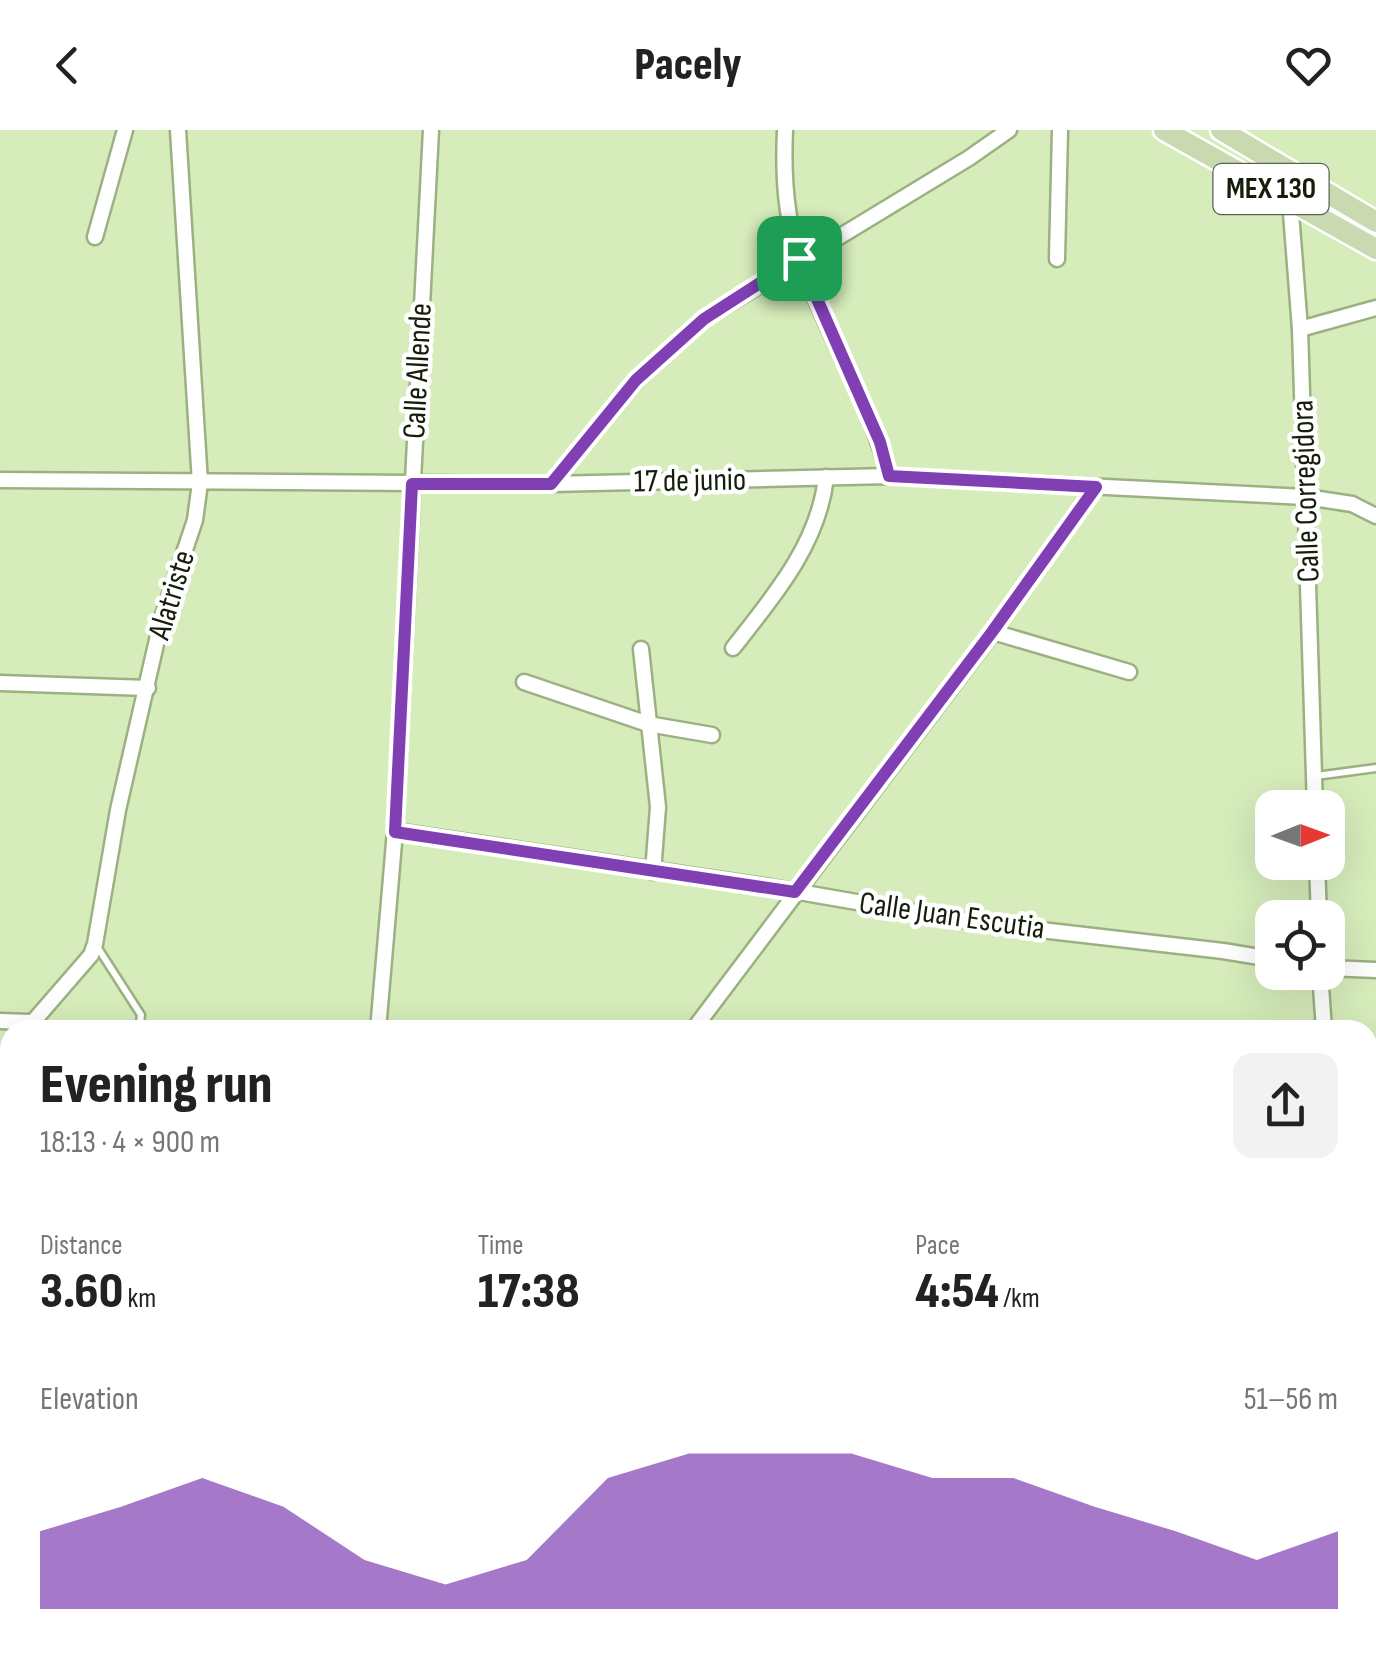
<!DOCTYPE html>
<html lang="en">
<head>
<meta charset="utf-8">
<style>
	body { margin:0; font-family:"Sofia Sans Condensed",sans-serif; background:#f2f2f2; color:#222; height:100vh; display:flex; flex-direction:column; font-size:38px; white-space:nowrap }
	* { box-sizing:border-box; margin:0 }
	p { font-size:32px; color:#767676 }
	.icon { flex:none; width:55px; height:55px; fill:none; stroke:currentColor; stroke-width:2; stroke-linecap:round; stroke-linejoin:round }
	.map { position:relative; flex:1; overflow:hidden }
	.side { position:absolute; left:0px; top:890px; width:1378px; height:642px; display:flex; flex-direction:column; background:#fff; border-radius:30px 30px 0 0; box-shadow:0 10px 40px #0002 }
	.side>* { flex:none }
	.needle { width:65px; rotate:89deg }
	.buttons { position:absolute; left:1255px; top:660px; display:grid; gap:20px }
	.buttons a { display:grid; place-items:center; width:90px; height:90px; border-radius:20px; background:#fff; box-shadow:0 10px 40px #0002; font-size:50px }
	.pin { position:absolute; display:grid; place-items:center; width:85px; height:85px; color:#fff; margin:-42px; border-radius:20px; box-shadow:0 5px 15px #0006 }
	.round { display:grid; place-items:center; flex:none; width:105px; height:105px; border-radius:20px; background:#f2f2f2 }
	.overview { display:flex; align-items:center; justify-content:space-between; height:170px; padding:0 40px }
	h1 { font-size:55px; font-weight:800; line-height:75px }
	.stats { display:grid; grid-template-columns:repeat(3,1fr); gap:15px; height:170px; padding:10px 40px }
	.stats div { display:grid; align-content:center }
	.stats b { font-size:50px; font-weight:800 }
	.stats small { font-size:28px; font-weight:400 }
	.stats p { font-size:28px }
	.chart { height:280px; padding:20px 40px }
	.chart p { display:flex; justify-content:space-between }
	.chart svg { width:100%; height:180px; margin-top:10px; fill:#803fb3; opacity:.7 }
	header { display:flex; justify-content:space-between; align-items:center; height:130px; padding:0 40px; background:#fff; font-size:45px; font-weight:800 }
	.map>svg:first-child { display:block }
	.green { fill:#f8acba }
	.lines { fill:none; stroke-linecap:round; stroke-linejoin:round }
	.lane-casing { stroke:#9cb181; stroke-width:11 }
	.street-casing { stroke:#9cb181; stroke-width:19 }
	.secondary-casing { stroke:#9cb181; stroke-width:22 }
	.primary-casing { stroke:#fff; stroke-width:25 }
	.lane { stroke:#fff; stroke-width:6 }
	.street { stroke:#fff; stroke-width:14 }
	.secondary { stroke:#fff; stroke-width:18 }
	.primary { stroke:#c9dab1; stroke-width:20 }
	.route-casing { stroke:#fff; stroke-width:20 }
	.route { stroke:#803fb3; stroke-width:12 }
	.labels { text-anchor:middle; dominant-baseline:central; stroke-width:9; stroke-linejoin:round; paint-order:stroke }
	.shield { fill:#fff; stroke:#5c6254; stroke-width:2.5 }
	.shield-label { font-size:30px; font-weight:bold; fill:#161e0b }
	.street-label { font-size:32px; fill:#161e0b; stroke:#fff }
</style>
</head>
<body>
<header><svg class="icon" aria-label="back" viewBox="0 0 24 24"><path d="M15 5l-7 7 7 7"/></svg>Pacely<svg class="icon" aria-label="heart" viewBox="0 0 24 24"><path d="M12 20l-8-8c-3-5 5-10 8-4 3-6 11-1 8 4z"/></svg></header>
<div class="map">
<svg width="1376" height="1531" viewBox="0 0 1376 1531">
	<rect width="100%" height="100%" fill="#d6ecba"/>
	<!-- green -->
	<rect class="green" x="0" y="1256" width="10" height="135"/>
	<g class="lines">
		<!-- lane casing -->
		<g class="lane-casing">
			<g id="lane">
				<polyline points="1316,646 1376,638"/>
				<polyline points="96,815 141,885 139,900"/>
			</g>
		</g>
		<!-- street casing -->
		<g class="street-casing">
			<g id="street">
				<path d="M785,0C783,44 785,88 800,130C827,204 869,271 889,346"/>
				<polyline points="1297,46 1290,70 1300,199 1315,678"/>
				<polyline points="95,107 125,0"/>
				<polyline points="1057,129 1060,0"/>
				<polyline points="1300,199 1376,178"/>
				<polyline points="0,350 551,354 889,346 1306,367 1352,374 1376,386"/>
				<polyline points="551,354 637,250 704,189 969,28 1009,0"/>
				<polyline points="993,502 1129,542"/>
				<path d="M733,518C773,467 819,414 826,347"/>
				<polyline points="641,519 658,677 653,742"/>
				<polyline points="524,552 648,594 712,605"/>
				<polyline points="0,553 148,558"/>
				<polyline points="395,701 770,757 972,792 1223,821 1272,829"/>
				<polyline points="1317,732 1319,788"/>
				<polyline points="1328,838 1376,840"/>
				<polyline points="1320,842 1324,900"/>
				<polyline points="0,891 30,892"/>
				<polyline points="26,900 91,825 95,814 118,680 162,488 195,390 200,353 178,0"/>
				<polyline points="378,900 395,701 431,0"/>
				<polyline points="693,900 993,502 1095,357"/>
				<polyline points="0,953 10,932"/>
				<polyline points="1368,994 1376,995"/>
				<polyline points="0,1049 10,1049"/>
				<polyline points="72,1522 72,1531"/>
				<polyline points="394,1531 394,1522"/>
				<polyline points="770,1531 771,1522"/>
				<polyline points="1069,1531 1083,1522"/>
			</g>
		</g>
		<!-- secondary casing -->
		<g class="secondary-casing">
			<g id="secondary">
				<polyline points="0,1266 10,1266"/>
				<polyline points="1368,1325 1376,1325"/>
				<polyline points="0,1399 10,1399"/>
			</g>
		</g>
		<!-- primary casing -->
		<g class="primary-casing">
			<g id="primary">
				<polyline points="1164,0 1376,119"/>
				<polyline points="1221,0 1376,92"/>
			</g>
		</g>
		<!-- lane -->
		<use href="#lane" class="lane"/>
		<!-- street -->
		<use href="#street" class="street"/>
		<!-- secondary -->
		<use href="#secondary" class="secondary"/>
		<!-- primary -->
		<use href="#primary" class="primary"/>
	</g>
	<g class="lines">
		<!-- route casing -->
		<g class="route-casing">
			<polygon id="route" points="799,128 880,312 889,346 1096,357 992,502 795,762 395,702 412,354 551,354 636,250 704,189"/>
		</g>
		<!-- route -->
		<use href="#route" class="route"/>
	</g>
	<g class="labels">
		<!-- shield labels -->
		<rect class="shield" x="1213.5" y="34" width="115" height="50" rx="8"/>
		<g class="shield-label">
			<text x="1271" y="59">MEX 130</text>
		</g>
		<!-- street labels -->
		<g class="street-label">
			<text transform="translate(418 241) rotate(-87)">Calle Allende</text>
			<text transform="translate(690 351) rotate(-1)">17 de junio</text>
			<text transform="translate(1306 361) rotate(-92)">Calle Corregidora</text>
			<text transform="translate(172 465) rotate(-73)">Alatriste</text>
			<text transform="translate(952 786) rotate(8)">Calle Juan Escutia</text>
		</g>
	</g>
</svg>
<div class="buttons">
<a><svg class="needle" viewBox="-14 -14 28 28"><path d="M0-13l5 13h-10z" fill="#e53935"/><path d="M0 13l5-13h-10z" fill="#767676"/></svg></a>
<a><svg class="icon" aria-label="locate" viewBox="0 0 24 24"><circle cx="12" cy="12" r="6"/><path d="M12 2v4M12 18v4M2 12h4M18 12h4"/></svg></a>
</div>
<div class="pin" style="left:799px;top:128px;background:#1e9e55"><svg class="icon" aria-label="arrive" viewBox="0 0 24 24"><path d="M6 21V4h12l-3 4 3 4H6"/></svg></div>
<section class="side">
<div class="overview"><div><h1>Evening run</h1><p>18:13 · 4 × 900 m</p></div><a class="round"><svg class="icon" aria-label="share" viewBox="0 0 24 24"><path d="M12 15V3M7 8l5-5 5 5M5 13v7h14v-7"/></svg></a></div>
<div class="stats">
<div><p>Distance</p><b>3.60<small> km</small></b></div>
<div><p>Time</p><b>17:38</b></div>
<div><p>Pace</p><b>4:54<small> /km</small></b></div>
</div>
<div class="chart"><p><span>Elevation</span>51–56 m</p>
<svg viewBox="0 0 160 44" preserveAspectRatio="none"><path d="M0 44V25L10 19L20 12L30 19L40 32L50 38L60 32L70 12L80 6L90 6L100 6L110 12L120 12L130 19L140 25L150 32L160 25V44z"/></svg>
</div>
</section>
</div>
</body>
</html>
